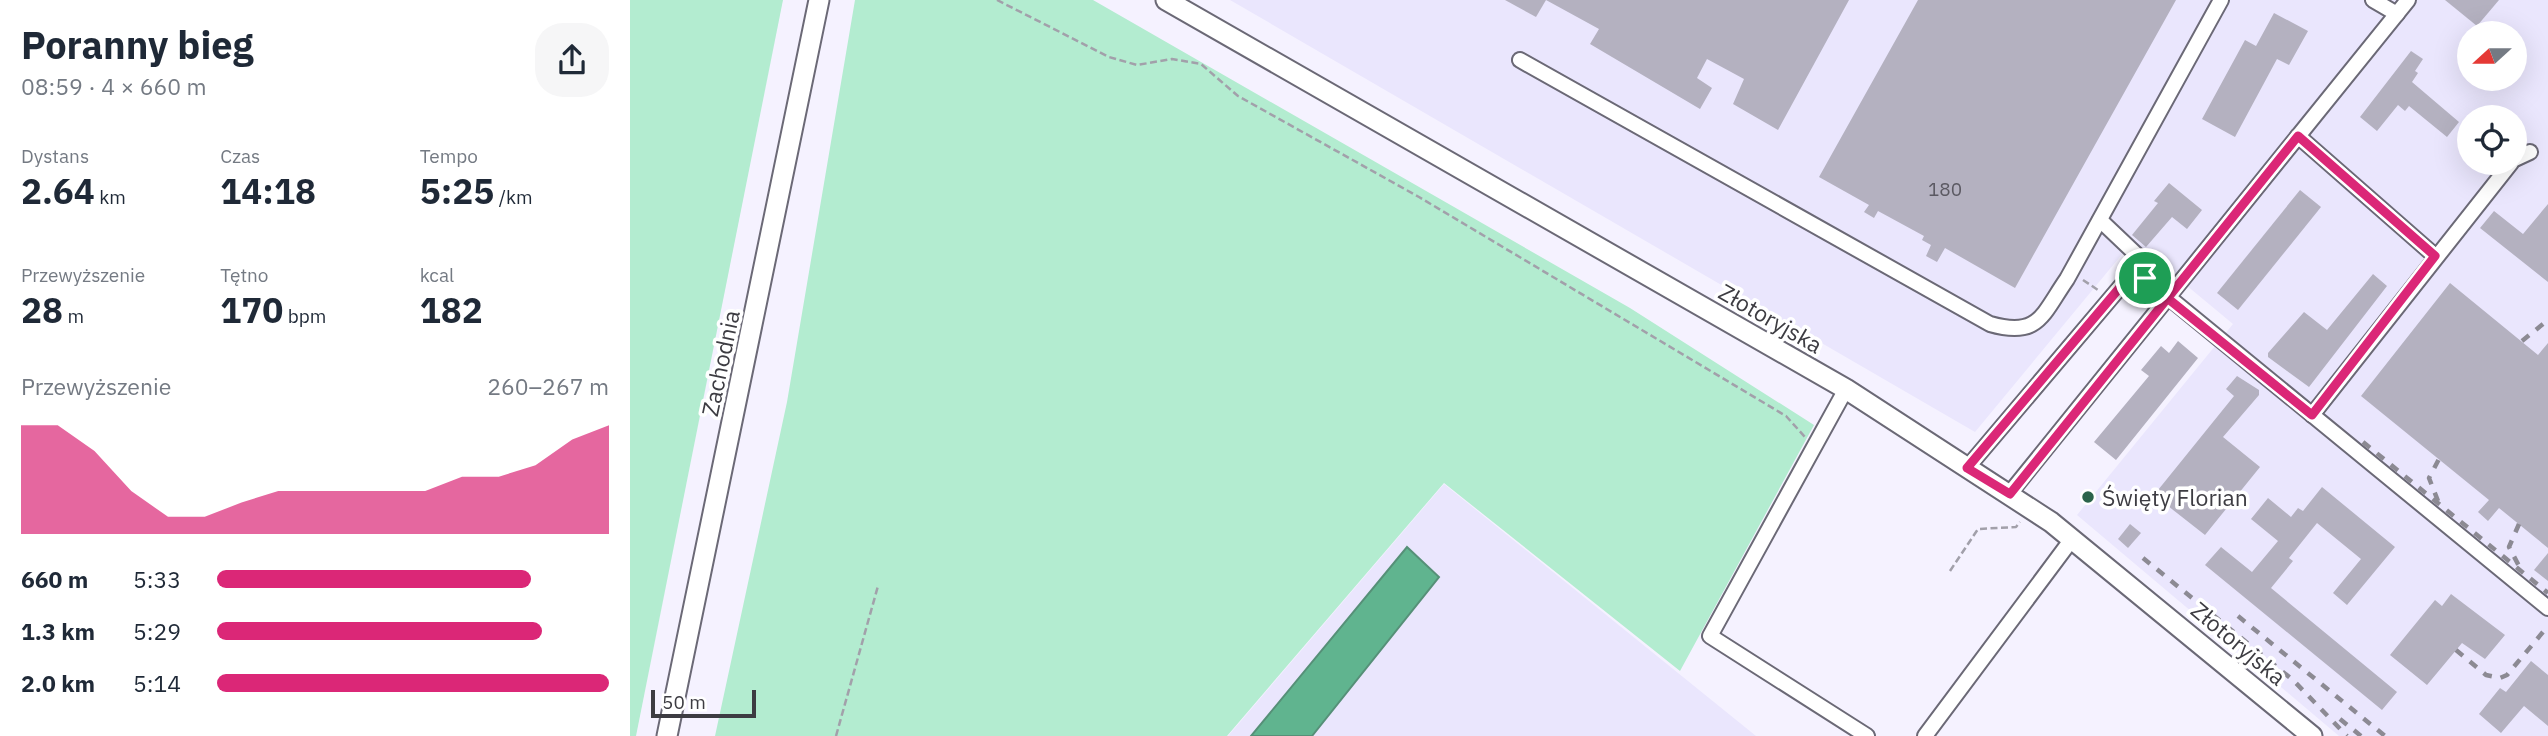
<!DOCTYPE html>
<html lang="pl">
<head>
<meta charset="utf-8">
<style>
	body { margin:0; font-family:"IBM Plex Sans",sans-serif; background:#f6f6f7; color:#1f2937; height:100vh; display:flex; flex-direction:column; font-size:26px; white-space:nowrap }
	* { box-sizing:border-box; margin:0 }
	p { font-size:23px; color:#747a83 }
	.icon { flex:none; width:38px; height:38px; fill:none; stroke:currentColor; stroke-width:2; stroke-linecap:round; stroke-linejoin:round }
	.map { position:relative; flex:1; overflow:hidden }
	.sheet { display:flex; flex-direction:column; background:#fff; width:630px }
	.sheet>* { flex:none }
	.needle { width:46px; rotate:249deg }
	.tools { position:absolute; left:1827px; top:21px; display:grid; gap:14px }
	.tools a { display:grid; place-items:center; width:70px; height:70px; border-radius:50%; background:#fff; box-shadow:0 7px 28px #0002; font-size:35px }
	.scale { position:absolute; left:21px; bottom:18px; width:105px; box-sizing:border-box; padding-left:7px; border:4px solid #3d3c42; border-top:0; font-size:19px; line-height:24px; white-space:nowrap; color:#3d3c42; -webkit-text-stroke:5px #fff; paint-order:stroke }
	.pin { position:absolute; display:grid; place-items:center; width:60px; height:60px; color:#fff; margin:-30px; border:4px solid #fff; border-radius:50%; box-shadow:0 2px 7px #0007 }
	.round { display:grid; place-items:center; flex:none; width:74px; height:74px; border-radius:28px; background:#f6f6f7 }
	.headline { display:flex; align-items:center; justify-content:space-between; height:119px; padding:0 21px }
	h1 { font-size:38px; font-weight:800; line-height:52px }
	.metrics { display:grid; grid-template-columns:repeat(3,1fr); gap:10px; height:119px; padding:7px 21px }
	.metrics div { display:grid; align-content:center }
	.metrics b { font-size:35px; font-weight:800 }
	.metrics small { font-size:19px; font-weight:400 }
	.metrics p { font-size:19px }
	.chart { height:196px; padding:14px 21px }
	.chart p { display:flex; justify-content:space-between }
	.chart svg { width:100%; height:126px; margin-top:7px; fill:#db2777; opacity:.7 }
	ul { padding:0 21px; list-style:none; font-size:23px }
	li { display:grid; grid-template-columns:112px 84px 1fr; align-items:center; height:52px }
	li i { height:18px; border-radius:9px; background:#db2777 }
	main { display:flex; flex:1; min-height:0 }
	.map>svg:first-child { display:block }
	.built { fill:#eae6fd; fill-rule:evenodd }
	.green { fill:#b3ecd0 }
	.water { fill:#60b48f; stroke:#569078; stroke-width:2 }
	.building { fill:#b4b1c0 }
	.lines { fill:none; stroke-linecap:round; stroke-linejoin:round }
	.minor-casing { stroke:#6b6976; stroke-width:18 }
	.major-casing { stroke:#6b6976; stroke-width:23 }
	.path { stroke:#a2a0aa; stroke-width:2.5; stroke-dasharray:7 3.5; stroke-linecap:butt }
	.minor { stroke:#fff; stroke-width:14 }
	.major { stroke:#fff; stroke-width:19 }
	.rail { stroke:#8c8a93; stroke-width:4.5; stroke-dasharray:9 9; stroke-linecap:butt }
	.route-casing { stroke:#fff; stroke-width:14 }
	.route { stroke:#db2777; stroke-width:9 }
	.poi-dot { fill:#2b634b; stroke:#fff; stroke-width:2.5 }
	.labels { text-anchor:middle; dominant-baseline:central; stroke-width:7; stroke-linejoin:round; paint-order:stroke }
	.number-label { font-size:19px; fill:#5b5962 }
	.street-label { font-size:23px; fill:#3d3c42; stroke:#fff }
	.poi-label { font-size:23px; fill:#3d3c42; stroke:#fff; text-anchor:start }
</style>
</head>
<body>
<main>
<section class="sheet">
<div class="headline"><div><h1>Poranny bieg</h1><p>08:59 · 4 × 660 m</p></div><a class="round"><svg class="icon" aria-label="share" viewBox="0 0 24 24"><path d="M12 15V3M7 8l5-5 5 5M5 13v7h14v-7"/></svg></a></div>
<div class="metrics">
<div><p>Dystans</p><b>2.64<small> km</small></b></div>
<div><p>Czas</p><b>14:18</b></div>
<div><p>Tempo</p><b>5:25<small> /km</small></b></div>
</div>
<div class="metrics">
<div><p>Przewyższenie</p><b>28<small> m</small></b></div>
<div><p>Tętno</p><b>170<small> bpm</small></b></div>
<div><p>kcal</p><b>182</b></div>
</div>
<div class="chart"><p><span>Przewyższenie</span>260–267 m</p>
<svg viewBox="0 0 160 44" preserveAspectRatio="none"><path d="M0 44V6L10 6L20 15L30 29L40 38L50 38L60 33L70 29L80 29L90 29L100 29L110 29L120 24L130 24L140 20L150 11L160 6V44z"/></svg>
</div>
<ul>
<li><b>660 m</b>5:33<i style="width:80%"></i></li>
<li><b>1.3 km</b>5:29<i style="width:83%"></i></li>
<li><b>2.0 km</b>5:14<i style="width:100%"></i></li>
</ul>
</section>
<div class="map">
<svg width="1918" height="736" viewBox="0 0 1918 736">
	<rect width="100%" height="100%" fill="#f5f2ff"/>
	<!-- built -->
	<g class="built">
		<path d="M600,0H1918V736H1709L1447,515L1603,324L1503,241L1345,432ZM1839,33H1885V79H1839ZM1839,117H1885V163H1839Z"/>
		<polygon points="814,484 1126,736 598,736"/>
	</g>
	<!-- green -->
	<g class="green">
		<polygon points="0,0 153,0 6,736 0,736"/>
		<polygon points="225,0 463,0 1000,308 1184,425 1050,671 814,483 597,736 85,736 157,402"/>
	</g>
	<!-- water -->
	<polygon class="water" points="777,547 809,577 682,736 621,736"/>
	<!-- building -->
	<g class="building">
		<polygon points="875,0 916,0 906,17"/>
		<polygon points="916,0 1219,0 1148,130 1103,104 1114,79 1077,59 1067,78 1082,88 1070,109 960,44 969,29"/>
		<polygon points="1288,0 1546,0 1385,288 1315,248 1307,262 1296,256 1301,245 1292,240 1294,236 1248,211 1244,218 1234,212 1239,205 1189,177"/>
		<polygon points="1815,0 1869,0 1847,26"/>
		<polygon points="1644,13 1678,31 1659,65 1647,59 1605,137 1572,119 1615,40 1626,46"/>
		<polygon points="1781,51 1793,59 1785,71 1788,73 1782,82 1829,122 1817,137 1779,106 1775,111 1768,105 1747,131 1730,117"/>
		<polygon points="1539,183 1572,210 1557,229 1542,217 1516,247 1502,235 1528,203 1524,201"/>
		<polygon points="1670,190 1691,207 1608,310 1587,293"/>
		<polygon points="1918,204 1918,282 1850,228 1864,211 1893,234"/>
		<polygon points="1743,274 1757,286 1679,387 1638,357 1638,353 1674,312 1697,330"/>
		<polygon points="1820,283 1908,355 1918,343 1918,548 1869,508 1858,521 1848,512 1859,500 1731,396"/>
		<polygon points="1548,341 1568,358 1486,460 1464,442 1519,376 1511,370 1531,346 1539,353"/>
		<polygon points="1607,376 1629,390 1629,395 1593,437 1630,467 1575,535 1524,495 1604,396 1596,389"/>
		<polygon points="1692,487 1765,547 1717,605 1703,593 1731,559 1687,523 1659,558 1663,561 1641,588 1767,692 1752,710 1575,565 1591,547 1622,572 1648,541 1621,519 1638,498 1661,517 1668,508 1673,511"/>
		<polygon points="1500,524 1511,533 1498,548 1488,539"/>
		<polygon points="1918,553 1918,581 1904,570"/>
		<polygon points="1821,594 1875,635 1855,659 1832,643 1797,685 1760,655 1805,600 1812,606"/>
		<polygon points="1901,661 1918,675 1918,726 1894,706 1871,733 1849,714 1870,688 1876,692"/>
	</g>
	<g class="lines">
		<!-- minor casing -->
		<g class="minor-casing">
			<g id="minor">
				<polyline points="1743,0 1767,14"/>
				<path d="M890,60L1360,324C1409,338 1412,315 1437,279L1591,0"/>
				<polyline points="1668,136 1805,256"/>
				<polyline points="1885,159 1900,152"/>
				<polyline points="1470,220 1508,256 1515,278"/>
				<polyline points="1216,389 1080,636 1237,736"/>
				<polyline points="1682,415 1881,163"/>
				<polyline points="1337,468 1497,279 1505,276 1515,278 1918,608"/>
				<polyline points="1380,493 1778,0"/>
				<polyline points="1295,736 1442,539"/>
			</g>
		</g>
		<!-- major casing -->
		<g class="major-casing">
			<g id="major">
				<polyline points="536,0 1216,389 1421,522 1682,736"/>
				<polyline points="37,736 189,0"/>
			</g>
		</g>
		<!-- path -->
		<g class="path">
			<polyline points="367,0 479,57 507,65 542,59 571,64 608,96 789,197 1156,416 1175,437"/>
			<polyline points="1453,280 1468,290"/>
			<polyline points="1320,571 1348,529 1386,527 1390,522"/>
			<polyline points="206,736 248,586"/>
		</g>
		<!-- minor -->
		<use href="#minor" class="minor"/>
		<!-- major -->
		<use href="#major" class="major"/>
		<!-- rail -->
		<g class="rail">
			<polyline points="1892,341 1918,320"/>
			<polyline points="1733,442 1918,593"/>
			<polyline points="1808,501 1799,478 1809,459"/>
			<polyline points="1889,524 1879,547 1889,566"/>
			<polyline points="1513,558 1664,681 1717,736"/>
			<polyline points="1608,616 1755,736"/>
			<polyline points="1826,650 1856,675 1870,678 1877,675 1918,626"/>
			<polyline points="1710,719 1731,736"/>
		</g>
	</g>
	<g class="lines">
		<!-- route casing -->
		<g class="route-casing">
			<polyline id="route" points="1515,278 1497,279 1337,468 1380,494 1668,136 1805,256 1682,415 1536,297 1515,278"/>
		</g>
		<!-- route -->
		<use href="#route" class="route"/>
	</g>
	<!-- markers -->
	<circle class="poi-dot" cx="1458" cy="497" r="7"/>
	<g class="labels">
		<!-- number labels -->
		<g class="number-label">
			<text x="1315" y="189">180</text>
		</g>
		<!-- street labels -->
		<g class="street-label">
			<text transform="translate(1141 318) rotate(30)">Złotoryjska</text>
			<text transform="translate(90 363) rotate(-78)">Zachodnia</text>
			<text transform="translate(1609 643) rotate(40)">Złotoryjska</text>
		</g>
		<!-- poi labels -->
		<g class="poi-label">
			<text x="1472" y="497">Święty Florian</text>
		</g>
	</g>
</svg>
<div class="tools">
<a><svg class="needle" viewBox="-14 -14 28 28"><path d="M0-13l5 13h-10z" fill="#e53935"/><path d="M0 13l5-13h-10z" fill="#747a83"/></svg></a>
<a><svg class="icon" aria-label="locate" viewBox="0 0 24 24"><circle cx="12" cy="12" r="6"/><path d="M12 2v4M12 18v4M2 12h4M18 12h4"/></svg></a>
</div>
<div class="scale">50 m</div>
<div class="pin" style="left:1515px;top:278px;background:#1e9e55"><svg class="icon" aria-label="arrive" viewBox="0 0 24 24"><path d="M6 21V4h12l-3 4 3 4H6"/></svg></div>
</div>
</main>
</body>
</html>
